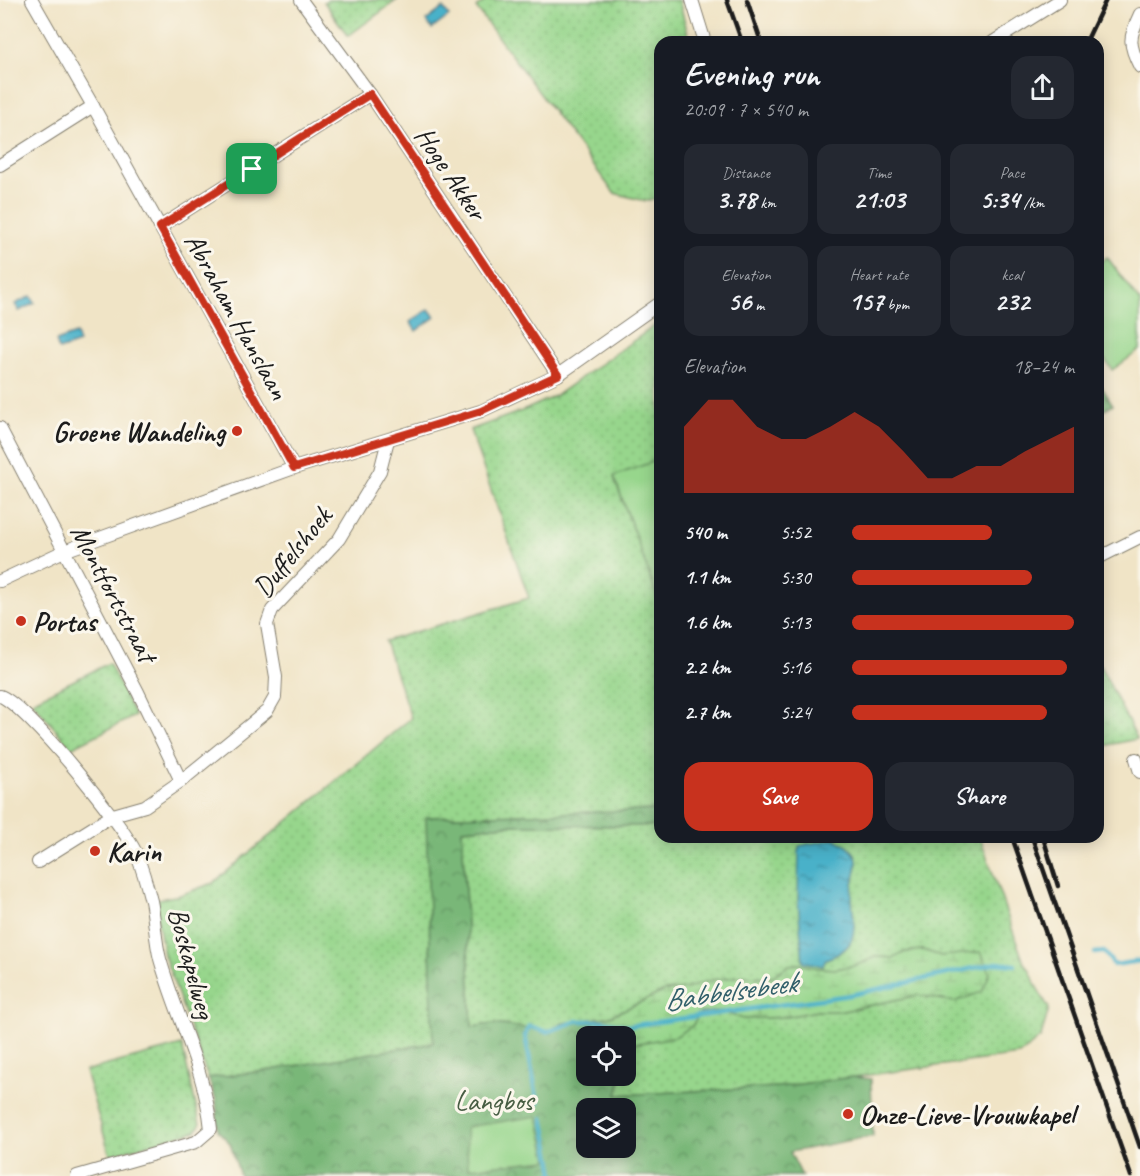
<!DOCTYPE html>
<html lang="en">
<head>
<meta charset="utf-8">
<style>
	body { margin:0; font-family:Caveat,sans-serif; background:#242831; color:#f1f3f6; height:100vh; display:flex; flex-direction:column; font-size:22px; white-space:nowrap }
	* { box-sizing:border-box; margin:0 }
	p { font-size:20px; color:#9ea1a6 }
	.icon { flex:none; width:33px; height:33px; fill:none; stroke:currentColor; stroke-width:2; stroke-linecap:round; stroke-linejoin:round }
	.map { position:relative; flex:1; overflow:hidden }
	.panel { position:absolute; left:654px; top:36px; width:450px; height:807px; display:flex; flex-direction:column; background:#171b24; border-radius:18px; box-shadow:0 3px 15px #0003 }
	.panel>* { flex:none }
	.controls { position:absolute; left:576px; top:1026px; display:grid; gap:12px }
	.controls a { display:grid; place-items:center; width:60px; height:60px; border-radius:12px; background:#171b24; box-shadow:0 3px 15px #0003; font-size:30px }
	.pin { position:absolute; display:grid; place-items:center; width:51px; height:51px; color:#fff; margin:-26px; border-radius:12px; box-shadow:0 3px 9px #0006 }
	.round { display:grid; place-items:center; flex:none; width:63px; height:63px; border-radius:18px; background:#242831 }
	.overview { display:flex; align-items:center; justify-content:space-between; height:102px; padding:0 30px }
	h1 { font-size:33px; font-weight:700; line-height:45px }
	.stats { display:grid; grid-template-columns:repeat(3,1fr); gap:9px; height:102px; padding:6px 30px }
	.stats div { display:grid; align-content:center; border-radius:15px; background:#242831; text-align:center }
	.stats b { font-size:26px; font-weight:700 }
	.stats small { font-size:16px; font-weight:400 }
	.stats p { font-size:16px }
	.chart { height:168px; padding:12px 30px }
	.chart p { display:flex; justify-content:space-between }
	.chart svg { width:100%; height:108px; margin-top:6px; fill:#c8321e; opacity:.7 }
	.button { display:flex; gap:12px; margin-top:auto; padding:12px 30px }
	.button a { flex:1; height:69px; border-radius:18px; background:#c8321e; color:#fff; font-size:24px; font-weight:700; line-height:69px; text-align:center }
	.button a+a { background:#242831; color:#f1f3f6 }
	ul { padding:0 30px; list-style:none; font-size:20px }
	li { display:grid; grid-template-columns:96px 72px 1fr; align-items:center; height:45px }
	li i { height:15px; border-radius:8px; background:#c8321e }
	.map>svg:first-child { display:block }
	.grass { fill:url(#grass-dots); stroke:#5a7954; stroke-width:1.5 }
	.forest { fill:url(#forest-crowns); stroke:#4a6a4a; stroke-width:1.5; fill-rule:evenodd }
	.wetland { fill:url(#wetland-marsh); stroke:#5a7954; stroke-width:1.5 }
	.park { fill:#97d68c; stroke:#5a7954; stroke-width:1.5 }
	.water { fill:url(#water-ripples); stroke:#336672; stroke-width:1.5 }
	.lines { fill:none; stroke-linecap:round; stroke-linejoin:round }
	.stream { stroke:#4ab1c9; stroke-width:4.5 }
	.street-casing { stroke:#868071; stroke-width:14 }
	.street { stroke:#fff; stroke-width:12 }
	.rail { stroke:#1c1c1c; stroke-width:4.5 }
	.route-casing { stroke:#fff; stroke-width:12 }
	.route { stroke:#c8321e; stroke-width:8 }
	.poi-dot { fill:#c8321e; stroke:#fbf7ec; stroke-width:2 }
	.labels { text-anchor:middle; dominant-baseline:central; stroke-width:6; stroke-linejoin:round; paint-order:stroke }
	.street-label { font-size:28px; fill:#1c1c1c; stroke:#fbf7ec }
	.poi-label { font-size:28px; font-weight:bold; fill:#1c1c1c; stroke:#fbf7ec; text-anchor:start }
	.park-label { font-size:28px; fill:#475d43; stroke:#fbf7ec }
	.water-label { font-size:30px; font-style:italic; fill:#315f6a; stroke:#fbf7ec }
</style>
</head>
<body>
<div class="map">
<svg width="1140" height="1176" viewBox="0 0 1140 1176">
	<defs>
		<pattern id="grass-dots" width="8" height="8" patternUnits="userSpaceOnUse" patternTransform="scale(1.5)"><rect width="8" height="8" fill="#97d68c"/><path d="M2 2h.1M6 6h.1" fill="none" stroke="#82b778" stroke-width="1.8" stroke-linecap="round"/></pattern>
		<pattern id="forest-crowns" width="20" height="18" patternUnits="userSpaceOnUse" patternTransform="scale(1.5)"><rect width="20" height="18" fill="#79b778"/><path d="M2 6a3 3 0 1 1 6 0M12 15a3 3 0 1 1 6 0" fill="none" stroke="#629462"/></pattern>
		<pattern id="wetland-marsh" width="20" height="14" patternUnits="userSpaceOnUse" patternTransform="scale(1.5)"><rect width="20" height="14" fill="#97d68c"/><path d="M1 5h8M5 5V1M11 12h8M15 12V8" fill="none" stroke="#82b778"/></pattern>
		<pattern id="water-ripples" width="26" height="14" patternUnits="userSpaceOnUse" patternTransform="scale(1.5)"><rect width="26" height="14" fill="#4ab1c9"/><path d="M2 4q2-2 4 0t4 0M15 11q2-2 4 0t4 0" fill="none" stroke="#3d8fa2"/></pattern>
	</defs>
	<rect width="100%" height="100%" fill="#fbf7ec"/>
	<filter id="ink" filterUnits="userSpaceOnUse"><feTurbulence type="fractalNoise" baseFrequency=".0167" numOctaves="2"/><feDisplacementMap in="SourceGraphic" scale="12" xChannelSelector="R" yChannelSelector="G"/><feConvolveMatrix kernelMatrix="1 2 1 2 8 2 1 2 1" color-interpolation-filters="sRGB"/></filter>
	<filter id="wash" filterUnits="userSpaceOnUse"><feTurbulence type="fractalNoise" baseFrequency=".008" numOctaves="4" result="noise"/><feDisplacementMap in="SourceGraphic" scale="24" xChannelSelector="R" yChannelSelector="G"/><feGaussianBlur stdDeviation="1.35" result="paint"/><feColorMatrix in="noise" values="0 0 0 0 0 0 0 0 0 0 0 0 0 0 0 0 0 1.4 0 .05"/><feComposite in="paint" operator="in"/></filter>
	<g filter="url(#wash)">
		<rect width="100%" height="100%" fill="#f0e4c6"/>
		<!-- grass -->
		<g class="grass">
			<polygon points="327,0 397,0 348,36 324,2"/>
			<polygon points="486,0 679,0 690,42 660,42 660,197 645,201 614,193 476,8"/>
			<polygon points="660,322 660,459 614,477 660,604 660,810 427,817 433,1043 265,1071 208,1078 164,955 154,900 180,895 213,883 411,718 385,641 529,598 470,430 527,409 555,396"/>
			<polygon points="1098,661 1137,739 1098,747"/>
			<polygon points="109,663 135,716 71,748 32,701"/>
			<polygon points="509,825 660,826 660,837 980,837 1024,963 1030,970 1036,986 1049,1008 1041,1037 1019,1055 778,1087 616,1095 622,1076 626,1076 626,1045 692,1026 700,1013 721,1011 743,1019 785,1017 817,1011 843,1011 918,995 954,1001 960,955 941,956 922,950 905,952 894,958 876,957 857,965 836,969 817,968 799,964 789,965 770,978 743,976 711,980 686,989 665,991 608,1017 563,1023 549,1031 493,1024 472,1027 462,829"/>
			<polygon points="182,1045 200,1124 196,1131 110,1155 85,1071"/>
		</g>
		<!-- forest -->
		<g class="forest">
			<polygon points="1098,381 1113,405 1098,413"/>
			<path d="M660,810V826L509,825L462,829L472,1027L493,1024L549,1031L563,1023L593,1019L596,1036H586V1076H622L617,1095L778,1087L853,1077L871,1079L873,1136L790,1152L802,1176H592L591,1174L577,1176H240L230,1143L218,1131L216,1100L208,1078L265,1071L433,1043L426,817ZM586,1108H626V1148H586Z"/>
		</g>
		<!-- wetland -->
		<polygon class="wetland" points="922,950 941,956 981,952 990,973 982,992 954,1002 918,995 843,1011 817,1011 785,1017 743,1019 721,1011 700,1013 692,1026 675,1037 626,1045 626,1036 596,1036 593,1019 608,1017 665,991 686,989 711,980 743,976 770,978 789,965 799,964 817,968 836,969 857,965 876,957 894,958 905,952"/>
		<!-- park -->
		<g class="park">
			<polygon points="1107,257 1140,302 1140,350 1112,370 1098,350 1098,264"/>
			<polygon points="660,459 660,604 614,476"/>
			<polygon points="538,1116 548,1160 468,1168 466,1127"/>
		</g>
		<!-- water -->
		<g class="water">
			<polygon points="443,8 449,16 432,29 426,21"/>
			<polygon points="31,296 35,303 19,311 15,304"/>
			<polygon points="429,309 435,317 416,331 410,322"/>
			<polygon points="76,334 79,343 59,350 56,341"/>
			<path d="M835,839C873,857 850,870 852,899C854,929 861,947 826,959L823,966L803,962L798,901L799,846Z"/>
		</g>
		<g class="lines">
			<!-- stream -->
			<g class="stream">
				<polyline points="1095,953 1104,952 1114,965 1140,961"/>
				<polyline points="538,1103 525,1035 529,1026 547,1032 577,1021 602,1021 628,1026 850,995 997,963 1015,965"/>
				<polyline points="543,1118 554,1173 550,1176"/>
			</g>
		</g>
	</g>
	<g filter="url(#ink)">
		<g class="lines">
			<!-- street casing -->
			<g class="street-casing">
				<g id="street">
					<polyline points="32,0 93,106 294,468"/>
					<polyline points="301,0 370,94 558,375"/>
					<polyline points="692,0 705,42"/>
					<path d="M1140,14C1129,37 1128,44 1140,67"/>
					<polyline points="993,42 1060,0"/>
					<polyline points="0,165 93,106"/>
					<polyline points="160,227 370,94"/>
					<polyline points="0,428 138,692 181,781"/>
					<polyline points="1098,558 1140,537"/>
					<polyline points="0,581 64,551 294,468 481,411 558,375 660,303"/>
					<path d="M0,696C25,704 124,825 136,853C142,868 147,885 151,901C155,920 155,940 160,959C176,1016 205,1069 211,1129L196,1142L77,1176"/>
					<polyline points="1136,759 1140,772"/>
					<polyline points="38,862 113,815 145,806 181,781 267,711 275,697 276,677 267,624 272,610 339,539 380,471 388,440"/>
				</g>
			</g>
			<!-- street -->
			<use href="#street" class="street"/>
			<!-- rail -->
			<g class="rail">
				<polyline points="727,0 742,42"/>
				<polyline points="747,0 761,42"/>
				<polyline points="1086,42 1106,0"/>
				<polyline points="1012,837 1131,1176"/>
				<polyline points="1032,837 1140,1147"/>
				<polyline points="1043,837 1058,886"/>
			</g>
		</g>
	</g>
	<g class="lines" filter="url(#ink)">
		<!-- route casing -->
		<g class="route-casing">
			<polygon id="route" points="370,94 558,375 481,411 294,468 160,227"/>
		</g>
		<!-- route -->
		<use href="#route" class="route"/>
	</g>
	<!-- markers -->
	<g class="poi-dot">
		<circle cx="237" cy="431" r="6"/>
		<circle cx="21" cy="621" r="6"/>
		<circle cx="95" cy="851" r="6"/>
		<circle cx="848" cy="1114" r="6"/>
	</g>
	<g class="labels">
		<!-- street labels -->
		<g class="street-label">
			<text transform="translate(451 173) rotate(56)">Hoge Akker</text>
			<text transform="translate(237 316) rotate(61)">Abraham Hanslaan</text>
			<text transform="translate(292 552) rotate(-51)">Duffelshoek</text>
			<text transform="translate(114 593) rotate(62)">Montfortstraat</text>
			<text transform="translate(192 963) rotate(75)">Boskapelweg</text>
		</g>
		<!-- poi labels -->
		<g class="poi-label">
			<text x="225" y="431" text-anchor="end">Groene Wandeling</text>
			<text x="33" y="621">Portas</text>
			<text x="107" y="851">Karin</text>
			<text x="860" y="1114">Onze-Lieve-Vrouwkapel</text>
		</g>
		<!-- park labels -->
		<g class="park-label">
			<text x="494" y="1100">Langbos</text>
		</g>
		<!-- water labels -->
		<g class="water-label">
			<text transform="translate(730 991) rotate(-8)">Babbelsebeek</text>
		</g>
	</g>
</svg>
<div class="controls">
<a><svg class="icon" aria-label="locate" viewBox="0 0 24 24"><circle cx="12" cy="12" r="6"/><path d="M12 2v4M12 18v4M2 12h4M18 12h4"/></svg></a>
<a><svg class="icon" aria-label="layers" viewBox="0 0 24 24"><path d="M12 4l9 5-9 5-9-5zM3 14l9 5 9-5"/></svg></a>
</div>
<div class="pin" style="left:252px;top:169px;background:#1e9e55"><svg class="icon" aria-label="arrive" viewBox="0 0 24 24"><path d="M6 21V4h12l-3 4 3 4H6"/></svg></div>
<section class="panel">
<div class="overview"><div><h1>Evening run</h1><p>20:09 · 7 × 540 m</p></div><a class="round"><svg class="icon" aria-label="share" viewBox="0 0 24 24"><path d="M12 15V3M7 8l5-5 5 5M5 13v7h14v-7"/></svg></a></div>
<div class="stats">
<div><p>Distance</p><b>3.78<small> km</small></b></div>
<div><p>Time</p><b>21:03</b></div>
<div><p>Pace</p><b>5:34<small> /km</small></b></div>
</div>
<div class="stats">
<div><p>Elevation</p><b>56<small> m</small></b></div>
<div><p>Heart rate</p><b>157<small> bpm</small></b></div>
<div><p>kcal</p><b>232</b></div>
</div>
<div class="chart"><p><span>Elevation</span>18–24 m</p>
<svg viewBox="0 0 160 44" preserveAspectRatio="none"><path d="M0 44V17L10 6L20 6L30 17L40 22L50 22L60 17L70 11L80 17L90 27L100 38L110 38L120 33L130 33L140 27L150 22L160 17V44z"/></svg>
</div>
<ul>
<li><b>540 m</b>5:52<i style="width:63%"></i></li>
<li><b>1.1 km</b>5:30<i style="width:81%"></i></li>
<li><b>1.6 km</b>5:13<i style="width:100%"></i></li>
<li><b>2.2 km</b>5:16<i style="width:97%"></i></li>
<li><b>2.7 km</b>5:24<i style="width:88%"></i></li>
</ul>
<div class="button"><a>Save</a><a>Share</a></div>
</section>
</div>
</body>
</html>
